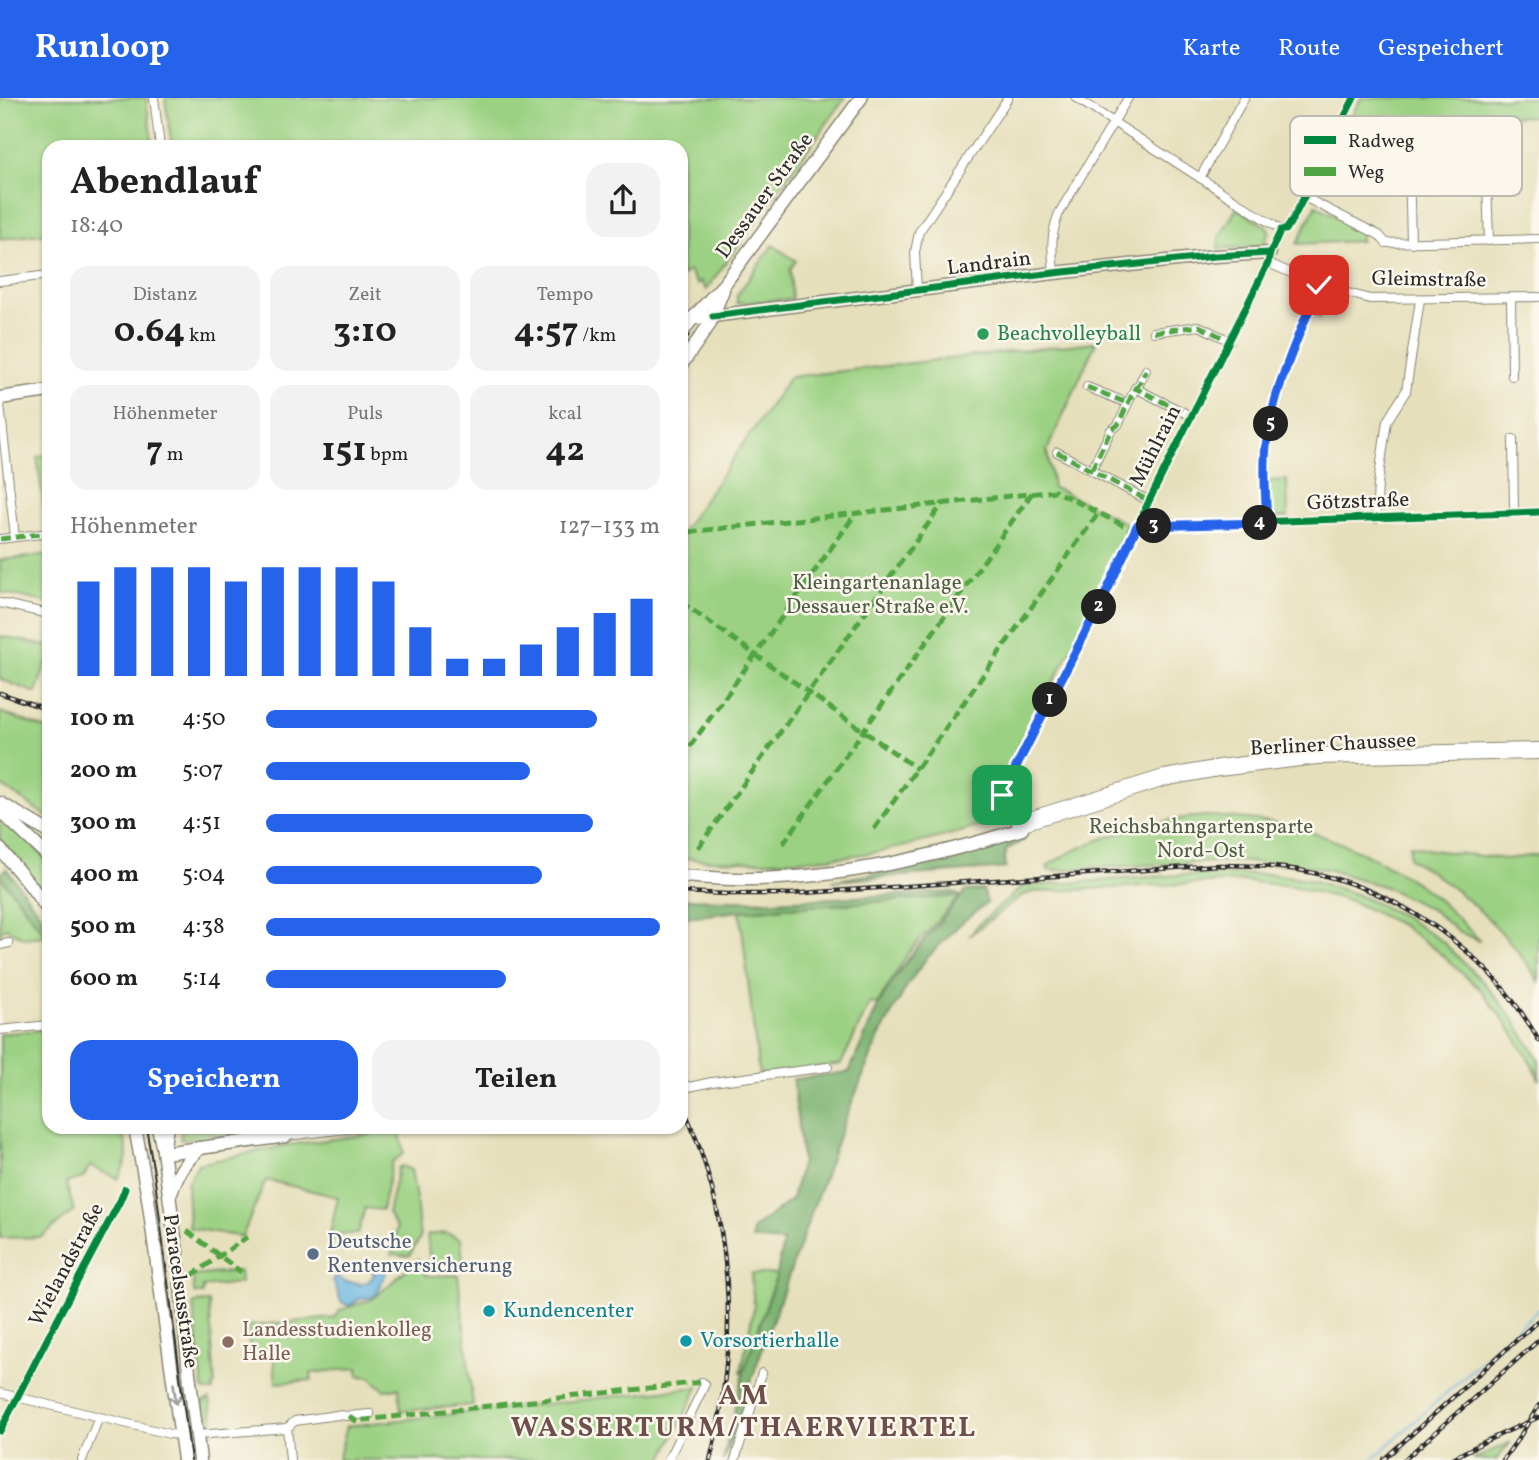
<!DOCTYPE html>
<html lang="de">
<head>
<meta charset="utf-8">
<style>
	body { margin:0; font-family:Vollkorn,serif; background:#f2f2f2; color:#222; height:100vh; display:flex; flex-direction:column; font-size:26px; white-space:nowrap }
	* { box-sizing:border-box; margin:0 }
	p { font-size:23px; color:#767676 }
	.icon { flex:none; width:38px; height:38px; fill:none; stroke:currentColor; stroke-width:2; stroke-linecap:round; stroke-linejoin:round }
	.map { position:relative; flex:1; overflow:hidden }
	.side { position:absolute; left:42px; top:42px; width:646px; height:994px; display:flex; flex-direction:column; background:#fff; border-radius:21px; box-shadow:0 2px 5px #0004 }
	.side>* { flex:none }
	.pin { position:absolute; display:grid; place-items:center; width:60px; height:60px; color:#fff; margin:-30px; border-radius:14px; box-shadow:0 4px 10px #0006 }
	.km { position:absolute; width:35px; height:35px; margin:-18px; border-radius:50%; background:#222; color:#fff; font-size:19px; line-height:35px; text-align:center }
	.round { display:grid; place-items:center; flex:none; width:74px; height:74px; border-radius:21px; background:#f2f2f2 }
	.head { display:flex; align-items:center; justify-content:space-between; height:119px; padding:0 28px }
	h1 { font-size:38px; font-weight:700; line-height:52px }
	.metrics { display:grid; grid-template-columns:repeat(3,1fr); gap:10px; height:119px; padding:7px 28px }
	.metrics div { display:grid; align-content:center; border-radius:18px; background:#f2f2f2; text-align:center }
	.metrics b { font-size:35px; font-weight:700 }
	.metrics small { font-size:19px; font-weight:400 }
	.metrics p { font-size:19px }
	.chart { height:196px; padding:14px 28px }
	.chart p { display:flex; justify-content:space-between }
	.chart svg { width:100%; height:126px; margin-top:7px; stroke:#2563eb; stroke-width:6 }
	.primary-button { display:flex; gap:14px; margin-top:auto; padding:14px 28px }
	.primary-button a { flex:1; height:80px; border-radius:21px; background:#2563eb; color:#fff; font-size:28px; font-weight:700; line-height:80px; text-align:center }
	.primary-button a+a { background:#f2f2f2; color:#222 }
	ul { padding:0 28px; list-style:none; font-size:23px }
	li { display:grid; grid-template-columns:112px 84px 1fr; align-items:center; height:52px }
	li i { height:18px; border-radius:9px; background:#2563eb }
	header { display:flex; align-items:center; gap:42px; box-sizing:border-box; height:98px; padding:0 35px; background:#2563eb; color:#fff }
	header strong { font-size:33px }
	nav { display:flex; gap:38px; margin-inline-start:auto; font-size:24px }
	.map>svg:first-child { display:block }
	.green { fill:#9cd183; stroke:#647e57; stroke-width:2 }
	.forest { fill:#7db371; stroke:#546f4e; stroke-width:2 }
	.water { fill:#66b4e0; stroke:#487086; stroke-width:2 }
	.lines { fill:none; stroke-linecap:round; stroke-linejoin:round }
	.stream { stroke:#66b4e0; stroke-width:2 }
	.street-casing { stroke:#888573; stroke-width:10 }
	.secondary-casing { stroke:#888573; stroke-width:15 }
	.primary-casing { stroke:#888573; stroke-width:15 }
	.highway-casing { stroke:#888573; stroke-width:18 }
	.street { stroke:#fff; stroke-width:8 }
	.secondary { stroke:#fff; stroke-width:12 }
	.primary { stroke:#fff; stroke-width:12 }
	.highway { stroke:#fff; stroke-width:16 }
	.tram { stroke:#2b2b2b; stroke-width:2 }
	.rail-casing { stroke:#2b2b2b; stroke-width:4.5 }
	.rail { stroke:#fbf7ec; stroke-width:2; stroke-dasharray:5; stroke-linecap:butt }
	.quiet { stroke:#51a443; stroke-width:5; stroke-dasharray:10 5; stroke-linecap:butt }
	.cycleway-casing { stroke:#fbf7ec; stroke-width:11 }
	.cycleway { stroke:#00873e; stroke-width:7 }
	.oneway { stroke:#a0a0a0 }
	.route-casing { stroke:#fff; stroke-width:14 }
	.route { stroke:#2563eb; stroke-width:9 }
	.leisure-dot { fill:#2e9e5b; stroke:#fbf7ec; stroke-width:2.5 }
	.service-dot { fill:#5c6f8a; stroke:#fbf7ec; stroke-width:2.5 }
	.culture-dot { fill:#0f9aa8; stroke:#fbf7ec; stroke-width:2.5 }
	.education-dot { fill:#8d6e63; stroke:#fbf7ec; stroke-width:2.5 }
	.labels { text-anchor:middle; dominant-baseline:central; stroke-width:5; stroke-linejoin:round; paint-order:stroke }
	.street-label { font-size:21px; fill:#2b2b2b; stroke:#fbf7ec }
	.leisure-label { font-size:21px; fill:#27864d; stroke:#fbf7ec; text-anchor:start }
	.park-label { font-size:21px; fill:#4d5d45; stroke:#fbf7ec }
	.service-label { font-size:21px; fill:#4e5e75; stroke:#fbf7ec; text-anchor:start }
	.culture-label { font-size:21px; fill:#0d838f; stroke:#fbf7ec; text-anchor:start }
	.education-label { font-size:21px; fill:#785e54; stroke:#fbf7ec; text-anchor:start }
	.district-label { font-size:28px; font-weight:bold; letter-spacing:2px; fill:#6e4f4c; stroke:#fbf7ec }
	.key { fill:#fbf7ec; stroke:#bdbab2; stroke-width:2 }
	.key-label { font-size:19px; fill:#2b2b2b }
</style>
</head>
<body>
<header>
<strong>Runloop</strong>
<nav><a>Karte</a><a>Route</a><a>Gespeichert</a></nav>
</header>
<div class="map">
<svg width="1539" height="1362" viewBox="0 0 1539 1362">
	<rect width="100%" height="100%" fill="#fbf7ec"/>
	<filter id="ink" filterUnits="userSpaceOnUse"><feTurbulence type="fractalNoise" baseFrequency=".0143" numOctaves="2"/><feDisplacementMap in="SourceGraphic" scale="14" xChannelSelector="R" yChannelSelector="G"/><feConvolveMatrix kernelMatrix="1 2 1 2 8 2 1 2 1" color-interpolation-filters="sRGB"/></filter>
	<filter id="wash" filterUnits="userSpaceOnUse"><feTurbulence type="fractalNoise" baseFrequency=".00686" numOctaves="4" result="noise"/><feDisplacementMap in="SourceGraphic" scale="28" xChannelSelector="R" yChannelSelector="G"/><feGaussianBlur stdDeviation="1.57" result="paint"/><feColorMatrix in="noise" values="0 0 0 0 0 0 0 0 0 0 0 0 0 0 0 0 0 1.4 0 .05"/><feComposite in="paint" operator="in"/></filter>
	<g filter="url(#wash)">
		<rect width="100%" height="100%" fill="#e6dfbb"/>
		<!-- green -->
		<g class="green">
			<polygon points="0,0 146,0 153,49 49,49 49,135 0,141"/>
			<polygon points="165,0 845,0 706,192 701,183 697,186 689,173 681,178 681,49 172,49"/>
			<polygon points="1361,0 1539,0 1539,18 1349,24"/>
			<polygon points="1316,107 1361,131 1361,143 1297,146"/>
			<polygon points="1237,110 1268,130 1269,134 1263,147 1218,151 1219,139"/>
			<polygon points="773,147 796,163 790,171 792,201 737,205 737,197"/>
			<polygon points="1320,191 1330,195 1320,220 1310,215"/>
			<path d="M1096,244L1047,353L1053,390L1064,394L1129,427L1102,496L1022,641L981,728C938,740 894,753 849,758C793,764 737,765 681,760V435L790,279Z"/>
			<polygon points="49,357 49,426 46,426 37,359"/>
			<polygon points="1287,382 1288,419 1270,420 1269,383"/>
			<polygon points="49,457 49,505 0,494 0,462"/>
			<polygon points="0,538 49,548 49,566 46,565 36,595 0,581"/>
			<polygon points="0,614 49,632 49,720 0,686"/>
			<polygon points="0,715 49,763 49,802 32,779 0,743"/>
			<path d="M1206,718C1227,719 1248,720 1269,724C1324,733 1391,764 1434,798C1450,812 1465,827 1480,843L1457,833L1434,813L1385,789L1330,772L1303,767L1231,763L1087,770L1049,773L1047,768C1089,740 1156,721 1206,718Z"/>
			<path d="M1410,747L1431,752L1506,761L1539,757V884C1508,833 1460,791 1409,760Z"/>
			<polygon points="1270,776 1308,781 1356,796 1403,818 1443,844 1484,885 1513,920 1539,962 1539,982 1535,971 1508,928 1481,892 1435,851 1401,827 1351,803 1292,788 1242,783 1032,794 1021,798 969,838 977,828 1023,788 1182,777"/>
			<polygon points="0,778 47,838 24,840 5,830 1,833 2,843 0,843"/>
			<polygon points="960,798 909,854 877,906 870,905 841,966 759,977 740,813"/>
			<path d="M49,931V1029H121C128,1055 131,1056 118,1081L90,1068L83,1080L66,1085L74,1113L41,1139L0,1140V936Z"/>
			<polygon points="182,1029 207,1029 208,1034 279,1029 280,1034 180,1042"/>
			<polygon points="388,1034 400,1036 404,1055 392,1064 382,1112 365,1110 358,1136 341,1136 328,1145 338,1099 266,1082 242,1139 189,1130 187,1085 198,1066 288,1047"/>
			<polygon points="402,1068 411,1072 416,1101 420,1140 409,1158 392,1156 397,1130 388,1115 398,1070"/>
			<polygon points="446,1135 461,1141 463,1164 430,1166 427,1137"/>
			<polygon points="418,1161 427,1178 458,1177 473,1307 401,1313 399,1290 384,1292 370,1279 359,1278 358,1270 311,1275 312,1282 276,1285 273,1252 250,1254 247,1228 334,1220 340,1212 373,1201"/>
			<polygon points="239,1173 240,1185 203,1189 203,1196 194,1195 193,1178"/>
			<polygon points="751,1176 777,1176 744,1273 741,1274 754,1209"/>
			<polygon points="209,1204 215,1287 213,1288 213,1293 206,1293 203,1290 193,1207 195,1205"/>
			<polygon points="698,1289 662,1362 338,1362 347,1328"/>
			<polygon points="210,1301 214,1334 206,1335 203,1304"/>
			<polygon points="1511,1344 1496,1362 1473,1362"/>
		</g>
		<!-- forest -->
		<g class="forest">
			<polygon points="1023,738 1024,742 1007,751 1004,763 1006,770 832,783 913,769"/>
			<polygon points="6,770 49,828 49,841 0,778"/>
			<polygon points="983,792 987,805 960,826 926,861 908,886 879,939 847,1016 759,1260 724,1362 723,1362 744,1273 777,1176 783,1144 752,1141 753,1131 792,1101 802,1063 793,981 849,974 878,908 892,884 913,855 966,793"/>
			<polygon points="953,794 960,798 740,813 681,820 681,801 775,803"/>
		</g>
		<!-- water -->
		<path class="water" d="M374,1169L387,1172L378,1194L373,1199L359,1201L350,1208L341,1204C339,1195 335,1190 333,1181L337,1178L344,1183L359,1185V1187L368,1184L375,1176L372,1174Z"/>
		<g class="lines">
			<!-- stream -->
			<polyline class="stream" points="1372,1362 1539,1211"/>
		</g>
	</g>
	<g filter="url(#ink)">
		<g class="lines">
			<!-- street casing -->
			<g class="street-casing">
				<g id="street">
					<polyline points="154,0 160,49"/>
					<polyline points="1076,0 1281,132"/>
					<polyline points="1486,52 1489,143"/>
					<polyline points="1409,65 1411,145"/>
					<polyline points="1200,80 1244,0"/>
					<polyline points="1304,99 1379,137 1386,145 1539,141"/>
					<polyline points="1268,165 1319,187 1370,201 1539,199"/>
					<path d="M1054,175C1052,151 1050,138 1059,115L1128,0"/>
					<polyline points="0,183 49,177"/>
					<polyline points="917,193 915,154 919,134 1008,0"/>
					<polyline points="1511,200 1512,278"/>
					<polyline points="1154,234 1199,228 1230,243"/>
					<polyline points="1087,289 1127,305"/>
					<polyline points="1135,290 1138,288 1146,272"/>
					<polyline points="0,307 15,439"/>
					<polyline points="1513,341 1514,415"/>
					<polyline points="1057,354 1149,403"/>
					<polyline points="1092,371 1111,332 1118,327 1135,290 1191,318"/>
					<polyline points="1376,421 1378,386 1387,323 1406,293 1420,202"/>
					<path d="M1267,424C1266,400 1263,373 1266,348C1273,291 1298,239 1319,187"/>
					<polyline points="1137,428 1539,414"/>
					<polyline points="0,441 49,435"/>
					<polyline points="0,505 49,516"/>
					<polyline points="1005,718 1002,697 1043,614 1105,497 1149,403 1268,165 1270,155 1281,132 1286,132 1295,117 1354,0"/>
					<polyline points="0,847 9,845"/>
					<polyline points="0,932 49,927"/>
					<polyline points="681,984 689,989 712,984 828,969"/>
					<polyline points="285,1029 286,1038 364,1029"/>
					<polyline points="0,1295 170,1336 181,1337"/>
					<polyline points="287,1330 290,1362"/>
					<polyline points="0,1333 62,1212 120,1103 125,1091"/>
					<polyline points="196,1337 287,1330 295,1323 337,1317 349,1318 370,1316"/>
					<polyline points="82,1362 99,1319"/>
					<polyline points="668,1362 705,1286 702,1284"/>
					<polyline points="735,1362 762,1275"/>
				</g>
			</g>
			<!-- secondary casing -->
			<g class="secondary-casing">
				<g id="secondary">
					<polyline points="681,222 1054,175 1215,158 1270,155"/>
					<polyline points="681,236 692,221 725,185 861,0"/>
					<polyline points="681,267 709,227 723,192"/>
					<polyline points="0,300 49,293"/>
					<polyline points="0,705 49,734"/>
					<polyline points="0,713 49,759"/>
					<polyline points="0,751 30,787 49,813"/>
					<polyline points="158,1029 163,1052"/>
					<polyline points="164,1055 286,1038"/>
					<path d="M170,1097C177,1078 184,1064 200,1050"/>
				</g>
			</g>
			<!-- primary casing -->
			<g class="primary-casing">
				<g id="primary">
					<path d="M681,778C704,779 727,782 750,781C843,780 934,759 1022,731"/>
					<polyline points="135,1029 148,1100 184,1362"/>
					<polyline points="167,1029 163,1053 180,1176 189,1275 200,1362"/>
				</g>
			</g>
			<!-- highway casing -->
			<g class="highway-casing">
				<polyline id="highway" points="1020,725 1164,680 1219,670 1316,658 1539,653"/>
			</g>
			<!-- street -->
			<use href="#street" class="street"/>
			<!-- secondary -->
			<use href="#secondary" class="secondary"/>
			<!-- primary -->
			<use href="#primary" class="primary"/>
			<!-- highway -->
			<use href="#highway" class="highway"/>
			<!-- tram -->
			<g class="tram">
				<polyline points="681,249 689,237"/>
				<polyline points="146,1029 154,1075 191,1362"/>
			</g>
			<!-- rail casing -->
			<g class="rail-casing">
				<g id="rail">
					<polyline points="0,595 49,612"/>
					<path d="M681,794L727,796H789L1219,767C1246,767 1272,768 1299,772C1399,790 1490,854 1539,943"/>
					<path d="M681,1005C734,1117 740,1243 710,1362"/>
					<polyline points="1383,1362 1539,1222"/>
					<polyline points="1404,1362 1539,1242"/>
					<polyline points="1449,1362 1486,1343 1539,1319"/>
					<polyline points="1503,1362 1520,1338 1539,1307"/>
				</g>
			</g>
			<!-- rail -->
			<use href="#rail" class="rail"/>
			<!-- quiet -->
			<g class="quiet">
				<polyline points="1154,234 1199,228 1230,243"/>
				<polyline points="1087,289 1127,305"/>
				<polyline points="1135,290 1138,288 1146,272"/>
				<polyline points="1057,354 1149,403"/>
				<polyline points="1092,371 1111,332 1118,327 1135,290 1191,318"/>
				<polyline points="681,439 687,430 689,434 1055,393 1135,433"/>
				<polyline points="0,441 49,435"/>
				<polyline points="681,504 917,671"/>
				<polyline points="681,661 856,415"/>
				<polyline points="874,731 1099,414"/>
				<polyline points="783,746 1032,395"/>
				<polyline points="698,750 943,405"/>
				<polyline points="187,1133 241,1174"/>
				<polyline points="191,1178 247,1139"/>
				<polyline points="349,1318 356,1323 702,1284"/>
			</g>
			<!-- cycleway casing -->
			<g class="cycleway-casing">
				<g id="cycleway">
					<polyline points="713,218 1054,175 1215,158 1270,155"/>
					<polyline points="1137,428 1539,414"/>
					<polyline points="1005,718 1002,697 1043,614 1105,497 1149,403 1268,165 1270,155 1281,132 1286,132 1295,117 1354,0"/>
					<polyline points="0,1333 62,1212 120,1103 125,1091"/>
				</g>
			</g>
			<!-- cycleway -->
			<use href="#cycleway" class="cycleway"/>
		</g>
		<!-- one-way arrows -->
		<defs><path id="oneway-shaft" d="M-6 0H5M1.5-3L5.5 0L1.5 3" fill="none" stroke-width="1.6" stroke-linecap="round" stroke-linejoin="round" transform="scale(1.75)"/></defs>
		<use class="oneway" href="#oneway-shaft" transform="translate(175 1296) rotate(82)"/>
	</g>
	<g class="lines" filter="url(#ink)">
		<!-- route casing -->
		<g class="route-casing">
			<path id="route" d="M1002,697L1044,614L1105,497L1137,428L1267,425C1266,400 1263,373 1266,348C1273,291 1298,240 1319,187"/>
		</g>
		<!-- route -->
		<use href="#route" class="route"/>
	</g>
	<!-- markers -->
	<circle class="leisure-dot" cx="983" cy="236" r="7"/>
	<circle class="service-dot" cx="313" cy="1156" r="7"/>
	<g class="culture-dot">
		<circle cx="489" cy="1213" r="7"/>
		<circle cx="686" cy="1243" r="7"/>
	</g>
	<circle class="education-dot" cx="228" cy="1244" r="7"/>
	<g class="labels">
		<!-- street labels -->
		<g class="street-label">
			<text transform="translate(765 98) rotate(-54)">Dessauer Straße</text>
			<text transform="translate(989 166) rotate(-7)">Landrain</text>
			<text transform="translate(1429 182) rotate(1)">Gleimstraße</text>
			<text transform="translate(1156 348) rotate(-63)">Mühlrain</text>
			<text transform="translate(1358 404) rotate(-2)">Götzstraße</text>
			<text transform="translate(1333 647) rotate(-3)">Berliner Chaussee</text>
			<text transform="translate(67 1167) rotate(-62)">Wielandstraße</text>
			<text transform="translate(180 1193) rotate(82)">Paracelsusstraße</text>
		</g>
		<!-- leisure labels -->
		<g class="leisure-label">
			<text x="997" y="236">Beachvolleyball</text>
		</g>
		<!-- park labels -->
		<g class="park-label">
			<text x="877" y="485">Kleingartenanlage<tspan x="877" dy="24">Dessauer Straße e.V.</tspan></text>
			<text x="1201" y="729">Reichsbahngartensparte<tspan x="1201" dy="24">Nord-Ost</tspan></text>
		</g>
		<!-- service labels -->
		<g class="service-label">
			<text x="327" y="1144">Deutsche<tspan x="327" dy="24">Rentenversicherung</tspan></text>
		</g>
		<!-- culture labels -->
		<g class="culture-label">
			<text x="503" y="1213">Kundencenter</text>
			<text x="700" y="1243">Vorsortierhalle</text>
		</g>
		<!-- education labels -->
		<g class="education-label">
			<text x="242" y="1232">Landesstudienkolleg<tspan x="242" dy="24">Halle</tspan></text>
		</g>
		<!-- district labels -->
		<g class="district-label">
			<text x="744" y="1298">AM<tspan x="744" dy="32">WASSERTURM/THAERVIERTEL</tspan></text>
		</g>
	</g>
	<!-- legend -->
	<rect x="1290" y="18" width="232" height="80" rx="10" class="key"/>
	<rect x="1304" y="38" width="32" height="8" fill="#00873e"/>
	<rect x="1304" y="69" width="32" height="9" fill="#51a443"/>
	<g class="key-label">
		<text x="1348" y="49">Radweg</text>
		<text x="1348" y="80">Weg</text>
	</g>
</svg>
<div class="pin" style="left:1002px;top:697px;background:#1e9e55"><svg class="icon" aria-label="arrive" viewBox="0 0 24 24"><path d="M6 21V4h12l-3 4 3 4H6"/></svg></div>
<div class="pin" style="left:1319px;top:187px;background:#d93025"><svg class="icon" aria-label="check" viewBox="0 0 24 24"><path d="M5 12l5 5 9-10"/></svg></div>
<b class="km" style="left:1050px;top:602px">1</b>
<b class="km" style="left:1099px;top:509px">2</b>
<b class="km" style="left:1154px;top:428px">3</b>
<b class="km" style="left:1260px;top:425px">4</b>
<b class="km" style="left:1271px;top:326px">5</b>
<section class="side">
<div class="head"><div><h1>Abendlauf</h1><p>18:40</p></div><a class="round"><svg class="icon" aria-label="share" viewBox="0 0 24 24"><path d="M12 15V3M7 8l5-5 5 5M5 13v7h14v-7"/></svg></a></div>
<div class="metrics">
<div><p>Distanz</p><b>0.64<small> km</small></b></div>
<div><p>Zeit</p><b>3:10</b></div>
<div><p>Tempo</p><b>4:57<small> /km</small></b></div>
</div>
<div class="metrics">
<div><p>Höhenmeter</p><b>7<small> m</small></b></div>
<div><p>Puls</p><b>151<small> bpm</small></b></div>
<div><p>kcal</p><b>42</b></div>
</div>
<div class="chart"><p><span>Höhenmeter</span>127–133 m</p>
<svg viewBox="0 0 160 44" preserveAspectRatio="none"><path d="M5 44V11M15 44V6M25 44V6M35 44V6M45 44V11M55 44V6M65 44V6M75 44V6M85 44V11M95 44V27M105 44V38M115 44V38M125 44V33M135 44V27M145 44V22M155 44V17"/></svg>
</div>
<ul>
<li><b>100 m</b>4:50<i style="width:84%"></i></li>
<li><b>200 m</b>5:07<i style="width:67%"></i></li>
<li><b>300 m</b>4:51<i style="width:83%"></i></li>
<li><b>400 m</b>5:04<i style="width:70%"></i></li>
<li><b>500 m</b>4:38<i style="width:100%"></i></li>
<li><b>600 m</b>5:14<i style="width:61%"></i></li>
</ul>
<div class="primary-button"><a>Speichern</a><a>Teilen</a></div>
</section>
</div>
</body>
</html>
